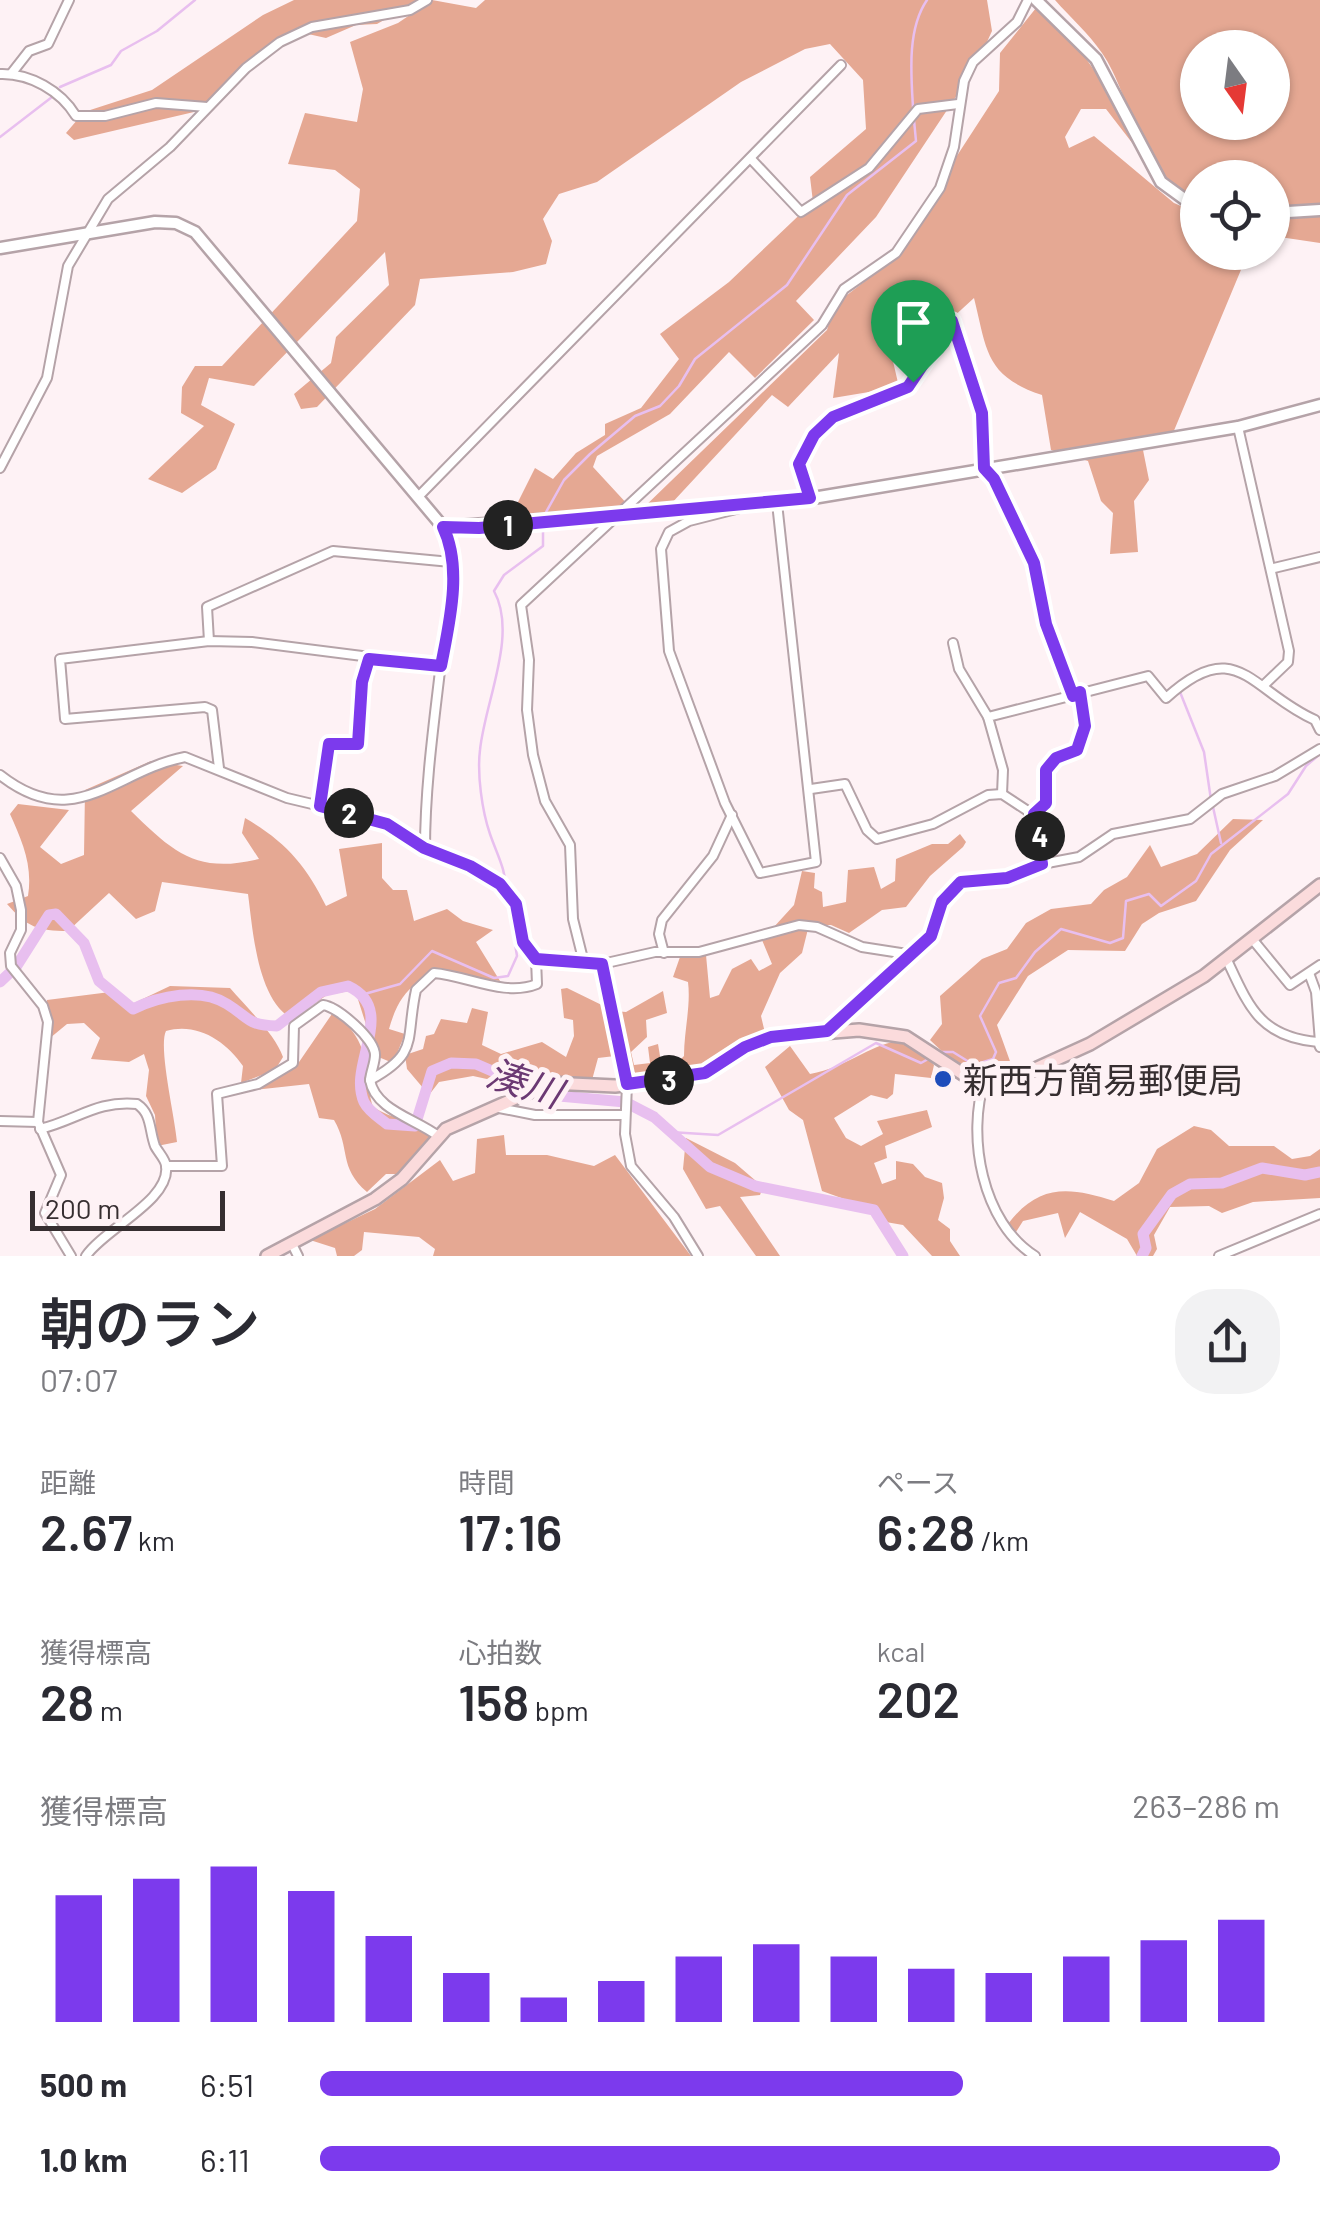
<!DOCTYPE html>
<html lang="ja">
<head>
<meta charset="utf-8">
<style>
	body { margin:0; font-family:Barlow,"Noto Sans JP",sans-serif; background:#f2f2f3; color:#2b2b33; height:100vh; display:flex; flex-direction:column; font-size:38px; white-space:nowrap }
	* { box-sizing:border-box; margin:0 }
	p { font-size:32px; color:#7c7c81 }
	.icon { flex:none; width:55px; height:55px; fill:none; stroke:currentColor; stroke-width:2; stroke-linecap:round; stroke-linejoin:round }
	.map { position:relative; height:1256px; overflow:hidden }
	.details { display:flex; flex-direction:column; background:#fff; flex:1 }
	.details>* { flex:none }
	.needle { width:65px; rotate:166deg }
	.tools { position:absolute; left:1180px; top:30px; display:grid; gap:20px }
	.tools a { display:grid; place-items:center; width:110px; height:110px; border-radius:50%; background:#fff; box-shadow:0 2px 8px #0004; font-size:50px }
	.scale { position:absolute; left:30px; bottom:25px; width:195px; box-sizing:border-box; padding-left:10px; border:5px solid #362e30; border-top:0; font-size:28px; line-height:35px; white-space:nowrap; color:#362e30; -webkit-text-stroke:8px #fef2f5; paint-order:stroke }
	.pin { position:absolute; display:grid; place-items:center; width:85px; height:85px; color:#fff; margin:-102px -42px; border-radius:50% 50% 50% 0; rotate:-45deg; box-shadow:0 0 10px #0007 }
	.pin .icon { rotate:45deg }
	.km { position:absolute; width:50px; height:50px; margin:-25px; border-radius:50%; background:#222; color:#fff; font-size:28px; line-height:50px; text-align:center }
	.round { display:grid; place-items:center; flex:none; width:105px; height:105px; border-radius:40px; background:#f2f2f3 }
	.headline { display:flex; align-items:center; justify-content:space-between; height:170px; padding:0 40px }
	h1 { font-size:55px; font-weight:600; line-height:75px }
	.figures { display:grid; grid-template-columns:repeat(3,1fr); gap:15px; height:170px; padding:10px 40px }
	.figures div { display:grid; align-content:center }
	.figures b { font-size:50px; font-weight:600 }
	.figures small { font-size:28px; font-weight:400 }
	.figures p { font-size:28px }
	.chart { height:280px; padding:20px 40px }
	.chart p { display:flex; justify-content:space-between }
	.chart svg { width:100%; height:180px; margin-top:10px; stroke:#7c3aed; stroke-width:6 }
	ul { padding:0 40px; list-style:none; font-size:32px }
	li { display:grid; grid-template-columns:160px 120px 1fr; align-items:center; height:75px }
	li i { height:25px; border-radius:12px; background:#7c3aed }
	.map>svg:first-child { display:block }
	.forest { fill:#e5a893; fill-rule:evenodd }
	.lines { fill:none; stroke-linecap:round; stroke-linejoin:round }
	.stream { stroke:#e8bfef; stroke-width:2.5 }
	.river { stroke:#e8bfef; stroke-width:11 }
	.minor-casing { stroke:#b5a3a8; stroke-width:12 }
	.tertiary-casing { stroke:#b5a3a8; stroke-width:15 }
	.secondary-casing { stroke:#b5a3a8; stroke-width:16 }
	.minor { stroke:#fff; stroke-width:8 }
	.tertiary { stroke:#fff; stroke-width:10 }
	.secondary { stroke:#fbdbdc; stroke-width:11 }
	.route-casing { stroke:#fff; stroke-width:20 }
	.route { stroke:#7c3aed; stroke-width:12 }
	.poi-dot { fill:#1e4dbb; stroke:#fef2f5; stroke-width:4 }
	.labels { text-anchor:middle; dominant-baseline:central; stroke-width:10; stroke-linejoin:round; paint-order:stroke }
	.poi-label { font-size:35px; fill:#362e30; stroke:#fef2f5; text-anchor:start }
	.water-label { font-size:38px; font-style:italic; fill:#6b3973; stroke:#fef2f5 }
</style>
</head>
<body>
<div class="map">
<svg width="1320" height="1256" viewBox="0 0 1320 1256">
	<rect width="100%" height="100%" fill="#fef2f5"/>
	<!-- forest -->
	<g class="forest">
		<polygon points="294,0 419,0 377,24 356,25 326,38 308,34 278,42 194,112 74,140 66,133 84,112 152,90 263,15"/>
		<polygon points="432,0 476,8 485,0 987,0 992,31 975,68 876,217 796,301 814,320 755,378 729,352 670,414 597,456 593,467 629,506 509,520 535,468 553,479 576,453 605,435 605,424 641,408 679,359 660,334 729,282 813,202 810,177 866,129 863,80 830,44 805,49 741,82 597,182 559,194 543,219 552,241 546,264 513,272 420,279 415,305 317,407 301,409 294,394 331,363 336,337 389,285 385,252 254,386 209,378 201,405 235,424 216,469 182,493 148,479 204,426 181,413 182,387 195,366 222,366 357,221 360,189 335,170 288,164 305,113 357,122 363,89 350,42 398,23"/>
		<path d="M1055,0H1320V205L1273,207L1272,178H1198L1197,202C1141,184 1132,96 1102,53C1089,34 1070,17 1055,0ZM1198,48H1272V122H1198Z"/>
		<path d="M1036,8C1083,43 1110,91 1133,144L1106,109H1081L1065,137L1069,148L1094,136L1174,203L1197,213L1198,252L1248,253L1173,433L1142,445L1149,480L1134,501L1138,552L1110,554L1113,513L1101,501L1088,461L1051,450L1042,395C985,376 987,350 974,298L915,352L888,340L899,387L833,398L839,353L788,407L772,395L670,505L639,512L827,330L834,305L899,255L933,207L949,168L999,91L1000,53Z"/>
		<polygon points="1311,214 1320,216 1320,243 1273,236 1273,218"/>
		<path d="M151,761L183,766L131,811C174,853 197,874 259,859L242,833L245,818C285,841 306,865 326,906L347,896L339,849L382,843V878L393,890H407L414,921L447,909L463,921L493,930L476,942L500,981C445,973 407,964 389,1029L405,1034L393,1063L376,1056L355,990L327,995L292,1019C257,999 253,931 248,894L162,882L155,911L136,919L109,893L68,931C38,931 27,927 7,904L28,896C33,865 22,841 10,814L18,804L69,810L40,847L61,864L84,855L85,790Z"/>
		<polygon points="1233,819 1263,820 1230,850 1196,901 1159,913 1142,924 1125,951 1068,950 1028,976 997,1025 1011,1064 999,1077 964,1072 930,1040 942,1024 940,996 982,959 1007,949 1026,923 1051,909 1091,904 1104,890 1127,877 1150,845 1161,867 1197,854"/>
		<path d="M960,834L966,842L963,847L930,876L906,907L882,910L849,933L831,925H809L802,953L780,973L761,1016L765,1033L703,1070L630,1081L615,1056L598,1058L592,1080L540,1079L515,1085L473,1076L439,1082L429,1095L407,1069L405,1055L423,1049L426,1036L434,1034L441,1019L467,1023L472,1008L488,1012L482,1045L501,1054L542,1042L566,1057L574,1036L573,1020L564,1018L561,989L567,988L614,1011L626,1012L663,991L667,1013L646,1020L647,1037L631,1052L634,1065L650,1063L648,1047L658,1044L662,1068L674,1066L684,1056C684,1031 691,1006 688,982L673,977L680,957L706,955L710,998L719,995L732,969L751,959L759,971L772,964L762,940L794,905L802,871L815,873L814,888L822,892L823,907L846,902L848,870L874,867L881,889L895,881L896,859L932,844H948Z"/>
		<path d="M170,986L230,988C247,1008 275,1034 283,1057L275,1070L241,1083L243,1066C226,1041 197,1022 166,1031C158,1047 175,1117 177,1142L157,1146L155,1115L146,1096L149,1070L144,1054L129,1062L91,1059L100,1038L84,1023L67,1024L44,1043L47,1000L118,991L130,1005Z"/>
		<path d="M334,1011C374,1049 360,1058 373,1107C393,1120 413,1120 435,1130L400,1174H386L367,1192C338,1167 351,1149 334,1120L319,1118L309,1084L253,1090L297,1065Z"/>
		<path d="M898,1041L918,1048L934,1065L931,1078L895,1074L893,1094L887,1099L871,1095L834,1118L846,1138L861,1146L883,1134L877,1121L927,1110L932,1127L885,1146L887,1158L874,1163L882,1184L896,1179V1161L913,1164L925,1177L942,1183L944,1198L938,1220L950,1229V1241L960,1256H932L903,1225L880,1221L858,1204L822,1191L803,1120L789,1110L765,1067L790,1046L810,1074C848,1067 867,1046 898,1041Z"/>
		<path d="M1194,1126L1211,1130L1229,1146H1274L1292,1159L1310,1156L1320,1149V1198L1253,1202L1222,1213L1209,1206L1170,1207L1154,1235L1157,1249L1153,1256H1137L1127,1239L1080,1212L1065,1238L1058,1213L1023,1221L1014,1235L1008,1224C1039,1183 1070,1187 1114,1201L1139,1183L1157,1149Z"/>
		<polygon points="504,1135 506,1155 547,1155 594,1166 615,1155 691,1256 433,1256 435,1249 419,1237 364,1232 362,1250 354,1256 337,1256 335,1248 310,1240 375,1209 440,1160 453,1181 475,1173 477,1139"/>
		<polygon points="686,1138 735,1163 763,1187 760,1195 740,1197 780,1256 756,1256 720,1206 706,1209 683,1169"/>
	</g>
	<g class="lines">
		<!-- stream -->
		<g class="stream">
			<polyline points="60,87 111,65 121,51 157,31 195,0"/>
			<path d="M913,107C911,74 907,29 927,0"/>
			<polyline points="0,137 52,97"/>
			<polyline points="545,514 564,480 590,454 635,416 660,406 679,386 695,359 787,285 847,195 916,141 914,120"/>
			<polyline points="1180,692 1204,752 1211,800"/>
			<polyline points="1213,807 1221,843"/>
			<path d="M507,893C505,867 498,857 490,834C482,811 477,774 480,750C485,701 518,635 494,591L504,575L543,546V527"/>
			<polyline points="361,995 400,984 432,951 494,978 508,976 517,956 508,901"/>
			<polyline points="941,1052 953,1052 974,1065 993,1059 996,1052 980,1016 999,983 1016,978 1035,952 1061,929 1110,943 1123,938 1126,901 1149,894 1161,906 1196,881 1211,854 1288,794 1306,766 1320,754"/>
			<polyline points="670,1132 718,1135 876,1043 921,1063 930,1058"/>
		</g>
		<!-- river -->
		<g class="river">
			<path d="M0,982L16,967L49,915L56,914L84,943L99,981L133,1009C159,996 201,987 227,1004C251,1019 247,1025 277,1026L321,992L348,986C399,1010 347,1064 364,1102C369,1112 380,1118 387,1124L415,1126L432,1071L451,1063L476,1064L548,1095L625,1102L654,1117L710,1167L755,1186L874,1210L903,1256"/>
			<polyline points="1142,1256 1146,1248 1143,1234 1172,1194 1190,1184 1222,1183 1262,1168 1305,1175 1320,1172"/>
		</g>
		<!-- minor casing -->
		<g class="minor-casing">
			<g id="minor">
				<path d="M0,74C30,73 61,91 76,116H105L156,103L207,107"/>
				<polyline points="11,74 29,51 48,44 69,0"/>
				<polyline points="752,160 801,212 869,168 918,109 958,104"/>
				<polyline points="952,321 982,413 983,468 993,479 1035,563 1045,624 1073,696"/>
				<polyline points="1238,427 1289,651 1288,662 1264,685"/>
				<polyline points="0,468 47,378 68,266 108,199 170,147 246,68 280,42 312,27 410,10 427,0"/>
				<polyline points="419,496 841,65"/>
				<polyline points="810,498 799,464 815,435 833,417 908,387 952,321"/>
				<polyline points="740,508 689,521 669,532 661,549 669,651 725,803 760,873 816,862 777,503"/>
				<polyline points="1274,568 1320,557"/>
				<polyline points="209,641 207,607 333,551 451,562"/>
				<polyline points="953,643 959,669 988,717"/>
				<polyline points="219,768 212,710 205,707 65,719 60,659 209,641 252,642 441,666"/>
				<path d="M0,775C75,834 114,771 185,757L287,798L375,819L425,849L482,872L516,904L527,951L547,962L602,964L655,952H699L799,925L817,927L862,947L907,954"/>
				<polyline points="811,789 845,784 867,830 877,839 933,824 988,795 1002,794 1034,815 1042,864"/>
				<path d="M1002,794L1003,770L988,717L1148,676L1166,698C1237,633 1250,691 1315,720L1320,730"/>
				<polyline points="320,806 329,745 358,744 362,682 369,659"/>
				<polyline points="1034,815 1046,803 1046,770 1057,758 1077,750 1085,726 1080,693"/>
				<path d="M425,849C425,790 433,730 440,671C446,626 465,571 443,527"/>
				<polyline points="0,858 16,886 21,910 21,930 10,953 11,966 43,1006 48,1022 38,1122 61,1175 45,1213 71,1256"/>
				<polyline points="1253,940 1290,985 1320,965"/>
				<polyline points="664,953 659,934 662,920 713,856 732,815"/>
				<path d="M1227,960C1249,1007 1260,1037 1318,1042L1320,1047"/>
				<polyline points="584,963 573,919 570,845 545,801 533,755 527,710 529,660 521,605 822,325 844,289 896,253 940,188 954,147 964,81 973,62 1017,22 1028,0"/>
				<polyline points="602,964 627,1084 625,1134 631,1166 674,1217 698,1256"/>
				<polyline points="1309,973 1316,992 1320,1042"/>
				<polyline points="827,1031 931,936 942,902 961,882 1007,877 1042,864 1079,857 1113,834 1190,819 1222,794 1275,776 1320,749"/>
				<path d="M985,1079C966,1135 982,1223 1035,1256"/>
				<polyline points="494,1107 535,1115 624,1115"/>
				<polyline points="0,1121 38,1122"/>
				<path d="M40,1129C77,1120 97,1100 137,1104C152,1114 149,1130 155,1146C158,1152 166,1160 166,1166C171,1200 104,1229 86,1256"/>
				<path d="M438,1136C416,1119 375,1110 370,1080C420,1053 405,1040 416,990L434,973C468,976 505,997 537,984L536,959"/>
				<path d="M166,1166H222L217,1094L258,1084L293,1063L294,1026L323,1005C338,1007 375,1039 375,1055C375,1063 371,1071 370,1080"/>
				<polyline points="293,1246 298,1256"/>
				<polyline points="1219,1256 1320,1214"/>
			</g>
		</g>
		<!-- tertiary casing -->
		<g class="tertiary-casing">
			<g id="tertiary">
				<polyline points="1036,0 1096,59 1161,182 1198,209"/>
				<polyline points="1272,213 1320,210"/>
				<polyline points="0,248 155,222 176,223 195,232 443,527 789,502 1238,427 1320,405"/>
			</g>
		</g>
		<!-- secondary casing -->
		<g class="secondary-casing">
			<polyline id="secondary" points="267,1256 375,1199 402,1179 446,1129 550,1083 615,1086 684,1078 705,1073 745,1047 771,1037 859,1030 906,1037 969,1078 1024,1074 1090,1044 1204,976 1320,885"/>
		</g>
		<!-- minor -->
		<use href="#minor" class="minor"/>
		<!-- tertiary -->
		<use href="#tertiary" class="tertiary"/>
		<!-- secondary -->
		<use href="#secondary" class="secondary"/>
	</g>
	<g class="lines">
		<!-- route casing -->
		<g class="route-casing">
			<path id="route" d="M952,321L982,413L984,468L994,479L1034,563L1046,624L1073,696L1080,692L1085,726L1077,750L1056,758L1046,770V803L1034,814L1042,864L1007,878L961,882L942,902L931,936L827,1031L771,1037L745,1047L705,1073L627,1084L602,964L536,959L523,942L516,904L500,884L470,866L424,848L387,824L320,806L329,744H358L362,682L369,659L441,666C449,624 463,568 443,527L479,528L810,498L799,464L814,435L833,417L908,387Z"/>
		</g>
		<!-- route -->
		<use href="#route" class="route"/>
	</g>
	<!-- markers -->
	<circle class="poi-dot" cx="943" cy="1079" r="10"/>
	<g class="labels">
		<!-- poi labels -->
		<g class="poi-label">
			<text x="963" y="1079">新西方簡易郵便局</text>
		</g>
		<!-- water labels -->
		<g class="water-label">
			<text transform="translate(525 1082) rotate(18)">湊川</text>
		</g>
	</g>
</svg>
<div class="tools">
<a><svg class="needle" viewBox="-14 -14 28 28"><path d="M0-13l5 13h-10z" fill="#e53935"/><path d="M0 13l5-13h-10z" fill="#7c7c81"/></svg></a>
<a><svg class="icon" aria-label="locate" viewBox="0 0 24 24"><circle cx="12" cy="12" r="6"/><path d="M12 2v4M12 18v4M2 12h4M18 12h4"/></svg></a>
</div>
<div class="scale">200 m</div>
<div class="pin" style="left:913px;top:382px;background:#1e9e55"><svg class="icon" aria-label="arrive" viewBox="0 0 24 24"><path d="M6 21V4h12l-3 4 3 4H6"/></svg></div>
<b class="km" style="left:508px;top:525px">1</b>
<b class="km" style="left:349px;top:813px">2</b>
<b class="km" style="left:669px;top:1080px">3</b>
<b class="km" style="left:1040px;top:836px">4</b>
</div>
<section class="details">
<div class="headline"><div><h1>朝のラン</h1><p>07:07</p></div><a class="round"><svg class="icon" aria-label="share" viewBox="0 0 24 24"><path d="M12 15V3M7 8l5-5 5 5M5 13v7h14v-7"/></svg></a></div>
<div class="figures">
<div><p>距離</p><b>2.67<small> km</small></b></div>
<div><p>時間</p><b>17:16</b></div>
<div><p>ペース</p><b>6:28<small> /km</small></b></div>
</div>
<div class="figures">
<div><p>獲得標高</p><b>28<small> m</small></b></div>
<div><p>心拍数</p><b>158<small> bpm</small></b></div>
<div><p>kcal</p><b>202</b></div>
</div>
<div class="chart"><p><span>獲得標高</span>263–286 m</p>
<svg viewBox="0 0 160 44" preserveAspectRatio="none"><path d="M5 44V13M15 44V9M25 44V6M35 44V12M45 44V23M55 44V32M65 44V38M75 44V34M85 44V28M95 44V25M105 44V28M115 44V31M125 44V32M135 44V28M145 44V24M155 44V19"/></svg>
</div>
<ul>
<li><b>500 m</b>6:51<i style="width:67%"></i></li>
<li><b>1.0 km</b>6:11<i style="width:100%"></i></li>
</ul>
</section>
</body>
</html>
